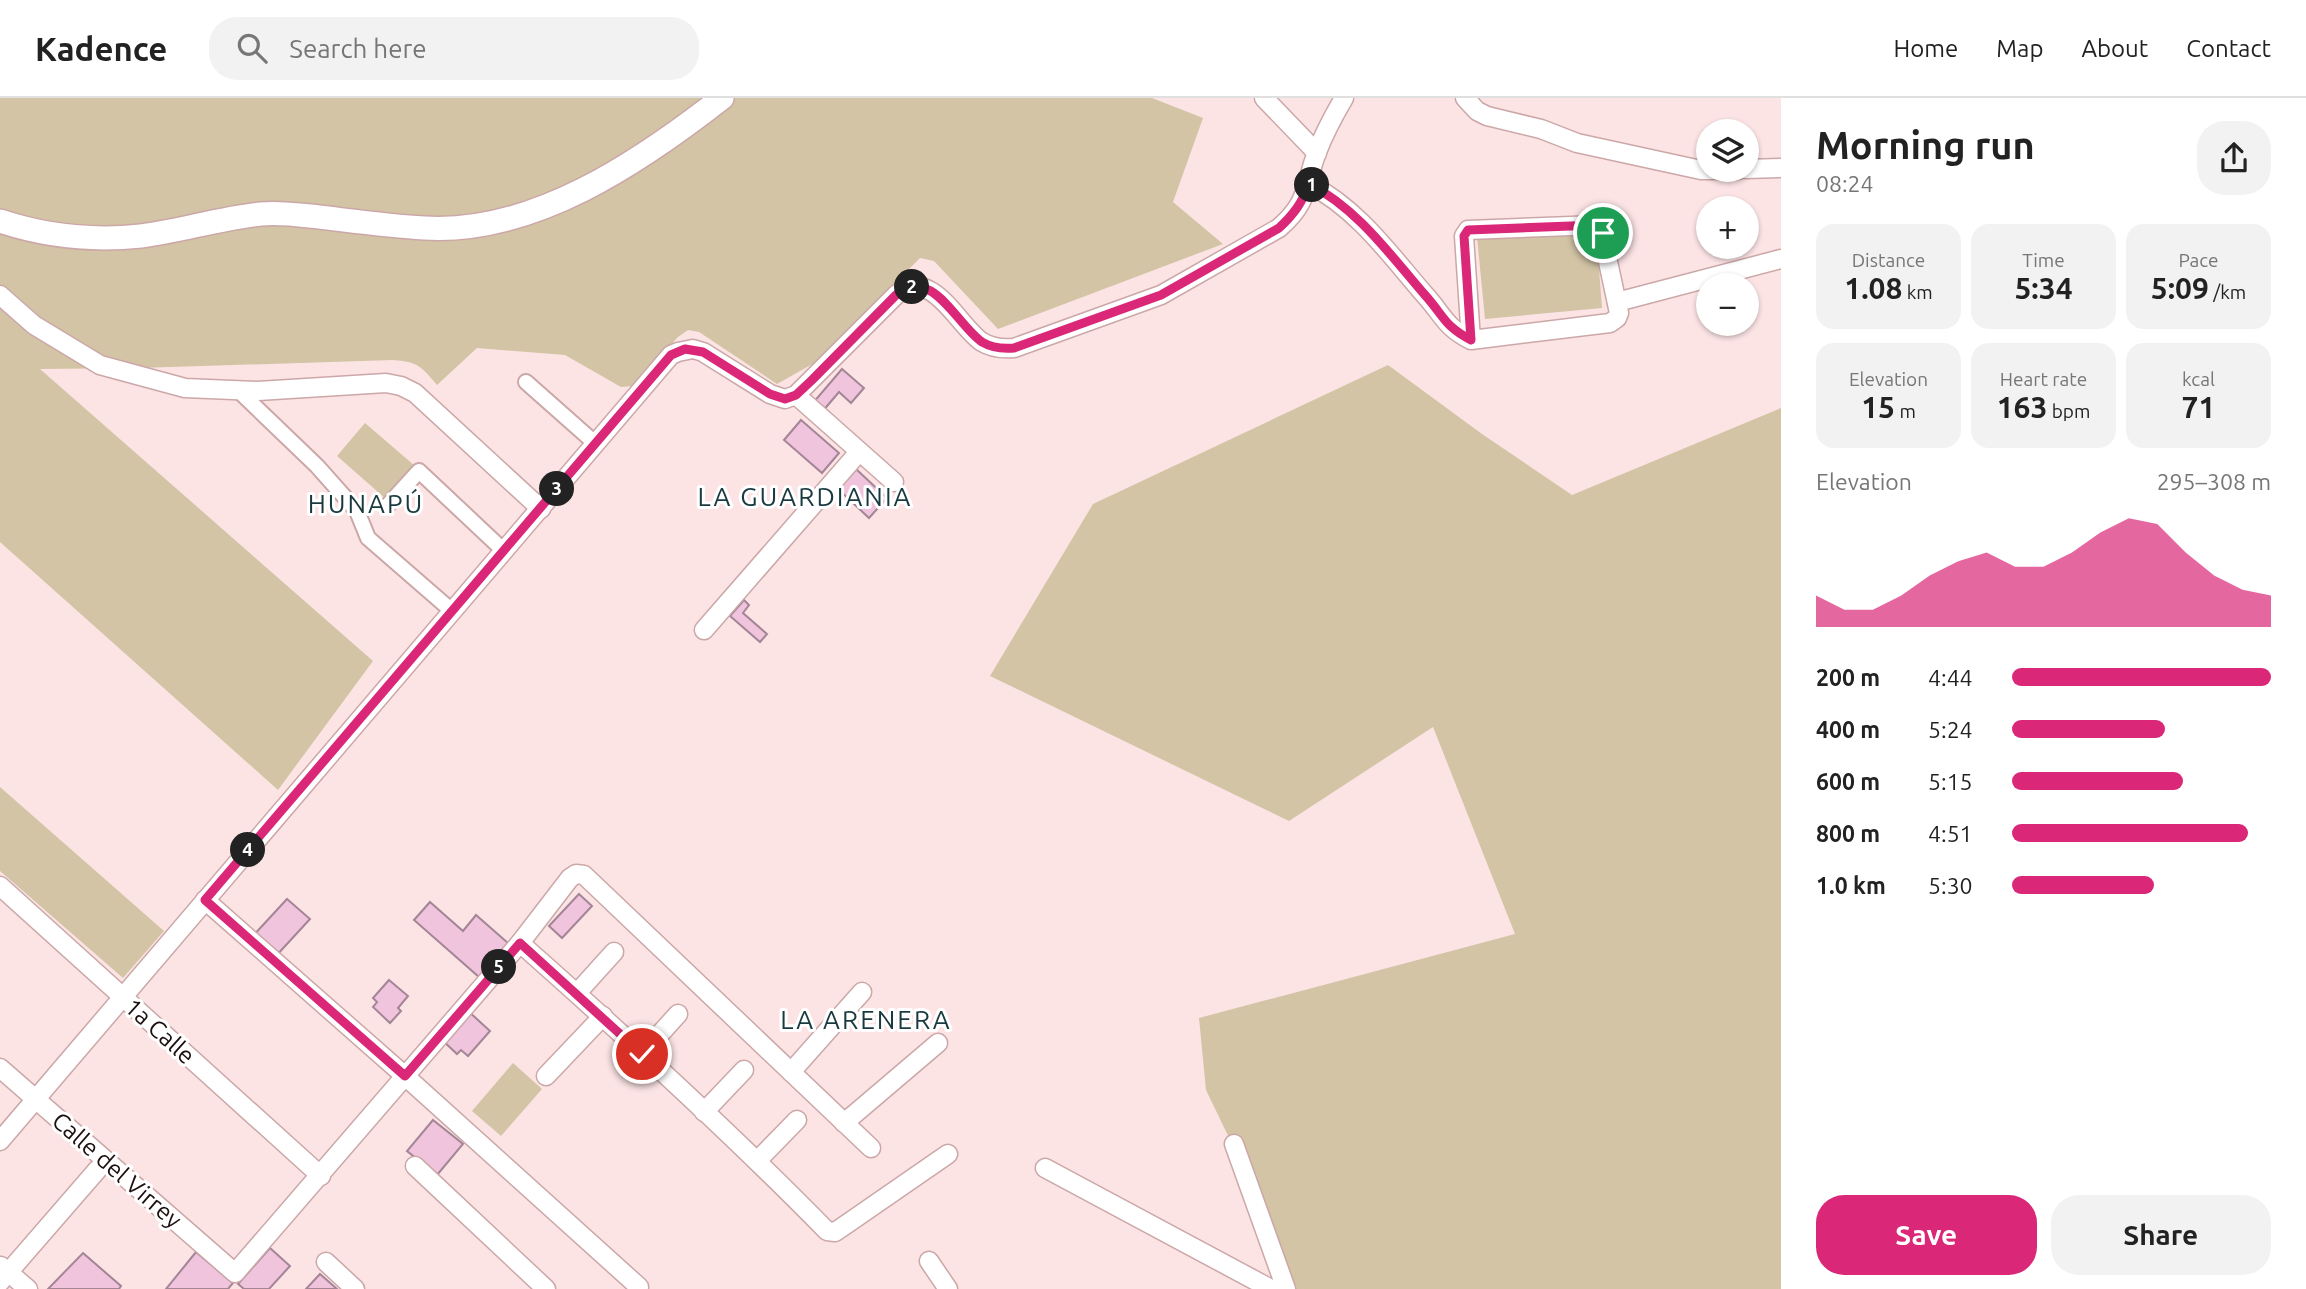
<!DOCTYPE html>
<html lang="en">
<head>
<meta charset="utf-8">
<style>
	body { margin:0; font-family:Ubuntu,sans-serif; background:#f2f2f2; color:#222; height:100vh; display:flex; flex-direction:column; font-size:26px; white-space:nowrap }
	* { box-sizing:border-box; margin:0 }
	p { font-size:23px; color:#767676 }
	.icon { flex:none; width:38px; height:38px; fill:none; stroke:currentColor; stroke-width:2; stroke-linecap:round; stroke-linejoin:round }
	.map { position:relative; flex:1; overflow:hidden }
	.side { display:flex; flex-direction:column; background:#fff; width:525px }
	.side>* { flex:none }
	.buttons { position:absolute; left:1696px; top:21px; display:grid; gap:14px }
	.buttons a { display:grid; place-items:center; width:63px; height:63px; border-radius:50%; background:#fff; box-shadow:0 2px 5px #0004; font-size:35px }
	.pin { position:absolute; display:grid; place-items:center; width:60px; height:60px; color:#fff; margin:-30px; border:4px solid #fff; border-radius:50%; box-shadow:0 2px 7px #0007 }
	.km { position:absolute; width:35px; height:35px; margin:-18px; border-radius:50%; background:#222; color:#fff; font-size:19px; line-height:35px; text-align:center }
	.round { display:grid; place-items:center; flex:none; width:74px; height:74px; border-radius:28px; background:#f2f2f2 }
	.summary { display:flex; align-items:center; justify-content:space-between; height:119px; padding:0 35px }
	h1 { font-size:38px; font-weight:700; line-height:52px }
	.metrics { display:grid; grid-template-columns:repeat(3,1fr); gap:10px; height:119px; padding:7px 35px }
	.metrics div { display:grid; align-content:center; border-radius:18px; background:#f2f2f2; text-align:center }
	.metrics b { font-size:30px; font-weight:700 }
	.metrics small { font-size:19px; font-weight:400 }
	.metrics p { font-size:19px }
	.chart { height:196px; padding:14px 35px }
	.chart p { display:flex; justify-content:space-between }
	.chart svg { width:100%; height:126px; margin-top:7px; fill:#db2777; opacity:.7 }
	.cta { display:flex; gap:14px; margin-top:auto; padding:14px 35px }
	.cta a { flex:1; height:80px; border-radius:28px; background:#db2777; color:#fff; font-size:28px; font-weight:700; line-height:80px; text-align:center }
	.cta a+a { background:#f2f2f2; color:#222 }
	ul { padding:0 35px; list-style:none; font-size:23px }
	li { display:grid; grid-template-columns:112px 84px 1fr; align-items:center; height:52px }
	li i { height:18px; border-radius:9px; background:#db2777 }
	header { display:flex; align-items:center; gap:42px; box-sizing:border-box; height:98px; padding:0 35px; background:#fff; border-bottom:2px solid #e0e0e0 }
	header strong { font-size:33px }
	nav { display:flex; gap:38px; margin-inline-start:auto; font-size:24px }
	.search { width:490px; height:63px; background:#f2f2f2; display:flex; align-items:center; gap:18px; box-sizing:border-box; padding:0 24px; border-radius:28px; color:#767676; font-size:26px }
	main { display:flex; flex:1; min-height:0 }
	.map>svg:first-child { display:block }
	.green { fill:#d3c4a5 }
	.building { fill:#efc4dc; stroke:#a38596; stroke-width:2 }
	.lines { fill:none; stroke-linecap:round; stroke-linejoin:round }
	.pedestrian-casing { stroke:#cca7a8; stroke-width:18 }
	.minor-casing { stroke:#cca7a8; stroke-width:21 }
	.tertiary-casing { stroke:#cca7a8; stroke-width:26 }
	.pedestrian { stroke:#fff; stroke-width:14 }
	.minor { stroke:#fff; stroke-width:18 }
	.tertiary { stroke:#fff; stroke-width:23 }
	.route-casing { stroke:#fff; stroke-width:14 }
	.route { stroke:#db2777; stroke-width:9 }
	.labels { text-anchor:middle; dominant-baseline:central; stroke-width:6; stroke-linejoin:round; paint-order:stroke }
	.street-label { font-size:24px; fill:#1b0f0f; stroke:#fff }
	.neighbourhood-label { font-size:26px; letter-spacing:2px; fill:#183a3f; stroke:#fff }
</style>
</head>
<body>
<header>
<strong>Kadence</strong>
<div class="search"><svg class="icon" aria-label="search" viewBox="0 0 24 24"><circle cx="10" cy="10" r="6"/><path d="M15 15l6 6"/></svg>Search here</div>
<nav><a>Home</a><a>Map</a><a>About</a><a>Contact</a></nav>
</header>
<main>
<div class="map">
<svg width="1781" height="1191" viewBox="0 0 1781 1191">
	<rect width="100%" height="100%" fill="#fce4e5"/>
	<!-- green -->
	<g class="green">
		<path d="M0,0H1152L1203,20L1173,104L1223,146L998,231L934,163L920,160L816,264L777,286L699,234L688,232L678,239L632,288L621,289L565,257L477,250L437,287C421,268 418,264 393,262L139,270L40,271L373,563L278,692L0,444Z"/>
		<polygon points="1596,131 1602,210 1485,221 1477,139"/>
		<polygon points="1388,267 1482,336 1572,397 1781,310 1781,1191 1286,1191 1245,1073 1206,992 1199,920 1515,836 1433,629 1289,723 990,578 1093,406"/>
		<polygon points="365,325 415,368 386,401 337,358"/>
		<polygon points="0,689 164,833 123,880 0,773"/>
		<polygon points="513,965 542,991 501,1038 472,1013"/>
	</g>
	<!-- building -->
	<g class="building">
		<polygon points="842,271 864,290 851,305 839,294 822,314 812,306"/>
		<polygon points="801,322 839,355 822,375 784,342"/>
		<polygon points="856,371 887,400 869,420 838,391"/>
		<polygon points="744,502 749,507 743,515 767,536 760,544 730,518"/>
		<polygon points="579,796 592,808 562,840 549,828"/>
		<polygon points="287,801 310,821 275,859 252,839"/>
		<polygon points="430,804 463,833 476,817 508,845 479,879 414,822"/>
		<polygon points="389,882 408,898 398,910 401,913 390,925 373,909 377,904 373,900"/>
		<polygon points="467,912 490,933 468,958 461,952 457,956 441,941"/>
		<polygon points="433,1022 463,1046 437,1077 407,1053"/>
		<polygon points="270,1150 290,1168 269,1191 244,1191 238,1186"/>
		<polygon points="196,1154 233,1185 228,1191 166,1191"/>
		<polygon points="83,1155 121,1188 119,1191 48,1191"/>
		<polygon points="320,1176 337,1191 306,1191"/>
	</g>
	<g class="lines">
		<!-- pedestrian casing -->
		<g class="pedestrian-casing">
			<g id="pedestrian">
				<polyline points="526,284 596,346"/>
				<polyline points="239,293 317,368 357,413 368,440 452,513"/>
				<polyline points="388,407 419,373 504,453"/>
			</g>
		</g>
		<!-- minor casing -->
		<g class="minor-casing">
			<g id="minor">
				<polyline points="1264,0 1317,55"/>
				<polyline points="1465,0 1477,13 1487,18 1541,31 1577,45 1701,72 1738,72"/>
				<polyline points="1746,71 1781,70"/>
				<path d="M1309,86C1357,110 1391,158 1425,197C1444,218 1444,228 1471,242L1610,225L1617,220L1619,215L1601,131L1597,127L1468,132L1464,138L1471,242"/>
				<polyline points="0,197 34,227 100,267 185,290 258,293 386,285 401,288 415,295 541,411"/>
				<polyline points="1617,204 1781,161"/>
				<polyline points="796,297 894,384"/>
				<polyline points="704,532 859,354"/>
				<polyline points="0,788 321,1078"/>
				<polyline points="205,802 405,978 639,1189"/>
				<path d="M520,845C625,938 729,1033 827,1133L835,1134L841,1130L948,1056"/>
				<polyline points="577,895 614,854"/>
				<polyline points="642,956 678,916"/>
				<polyline points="0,970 235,1175 520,845 570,780 576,776 584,777 871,1050"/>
				<polyline points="791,974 862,894"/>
				<polyline points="546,978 603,918"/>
				<polyline points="704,1014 744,972"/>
				<polyline points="844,1025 938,945"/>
				<path d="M0,1043L671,257L678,254L693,251L703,254L770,296L785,301L796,297L896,197C932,167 957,227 982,244C992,250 1003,251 1014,250L1161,197L1279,130C1310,103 1304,88 1317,54C1324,36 1334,17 1344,0"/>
				<polyline points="1234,1046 1286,1191"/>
				<polyline points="757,1063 797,1022"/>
				<polyline points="415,1068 546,1191"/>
				<polyline points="1045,1070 1271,1191"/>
				<polyline points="929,1163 948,1191"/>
				<polyline points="326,1164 355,1191"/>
				<polyline points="1,1168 28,1191"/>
				<polyline points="0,1184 98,1071"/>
			</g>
		</g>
		<!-- tertiary casing -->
		<g class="tertiary-casing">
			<path id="tertiary" d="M0,123C45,138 94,143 141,138C181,133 220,120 261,116C280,114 300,117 319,119C353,123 389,128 424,130C533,137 640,64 722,0"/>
		</g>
		<!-- pedestrian -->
		<use href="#pedestrian" class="pedestrian"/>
		<!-- minor -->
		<use href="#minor" class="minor"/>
		<!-- tertiary -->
		<use href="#tertiary" class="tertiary"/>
	</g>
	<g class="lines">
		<!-- route casing -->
		<g class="route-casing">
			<path id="route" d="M642,956L520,845L405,978L205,802L671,257L685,251L703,254L770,296L785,301L796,297L812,282L896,197C932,167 956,226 982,244C992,250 1003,251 1014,250L1161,197L1279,130C1294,116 1302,105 1309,86C1357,110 1391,158 1425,197C1444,218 1444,228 1471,242L1464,138L1468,132L1597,127L1603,135"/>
		</g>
		<!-- route -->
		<use href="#route" class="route"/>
	</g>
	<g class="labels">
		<!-- street labels -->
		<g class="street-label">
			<text transform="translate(160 933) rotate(42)">1a Calle</text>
			<text transform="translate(117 1072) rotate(41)">Calle del Virrey</text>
		</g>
		<!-- neighbourhood labels -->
		<g class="neighbourhood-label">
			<text x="805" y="398">LA GUARDIANIA</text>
			<text x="366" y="405">HUNAPÚ</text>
			<text x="866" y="921">LA ARENERA</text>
		</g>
	</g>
</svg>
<div class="buttons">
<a><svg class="icon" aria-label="layers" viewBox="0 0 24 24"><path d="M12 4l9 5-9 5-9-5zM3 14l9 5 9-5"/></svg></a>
<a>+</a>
<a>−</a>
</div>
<div class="pin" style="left:1603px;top:135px;background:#1e9e55"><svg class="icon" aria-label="arrive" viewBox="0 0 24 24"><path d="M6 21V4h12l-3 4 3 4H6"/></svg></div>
<div class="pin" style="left:642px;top:956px;background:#d93025"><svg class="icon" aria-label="check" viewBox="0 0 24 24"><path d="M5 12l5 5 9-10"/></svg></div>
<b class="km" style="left:1312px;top:87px">1</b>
<b class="km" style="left:912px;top:189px">2</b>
<b class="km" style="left:557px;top:391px">3</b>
<b class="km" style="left:248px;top:752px">4</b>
<b class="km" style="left:499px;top:869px">5</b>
</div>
<section class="side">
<div class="summary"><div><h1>Morning run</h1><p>08:24</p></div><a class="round"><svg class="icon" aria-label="share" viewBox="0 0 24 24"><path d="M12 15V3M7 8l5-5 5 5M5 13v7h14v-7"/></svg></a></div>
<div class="metrics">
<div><p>Distance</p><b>1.08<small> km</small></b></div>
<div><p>Time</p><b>5:34</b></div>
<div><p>Pace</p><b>5:09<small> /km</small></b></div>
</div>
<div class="metrics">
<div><p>Elevation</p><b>15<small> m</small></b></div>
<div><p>Heart rate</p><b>163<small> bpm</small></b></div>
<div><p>kcal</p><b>71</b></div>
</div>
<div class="chart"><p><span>Elevation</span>295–308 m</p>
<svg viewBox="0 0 160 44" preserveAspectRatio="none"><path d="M0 44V33L10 38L20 38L30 33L40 26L50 21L60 18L70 23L80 23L90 18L100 11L110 6L120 8L130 18L140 26L150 31L160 33V44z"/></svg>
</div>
<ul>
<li><b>200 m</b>4:44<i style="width:100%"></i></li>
<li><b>400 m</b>5:24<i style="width:59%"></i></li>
<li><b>600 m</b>5:15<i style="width:66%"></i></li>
<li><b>800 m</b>4:51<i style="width:91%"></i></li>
<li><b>1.0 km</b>5:30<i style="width:55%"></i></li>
</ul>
<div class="cta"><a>Save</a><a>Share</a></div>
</section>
</main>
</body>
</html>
